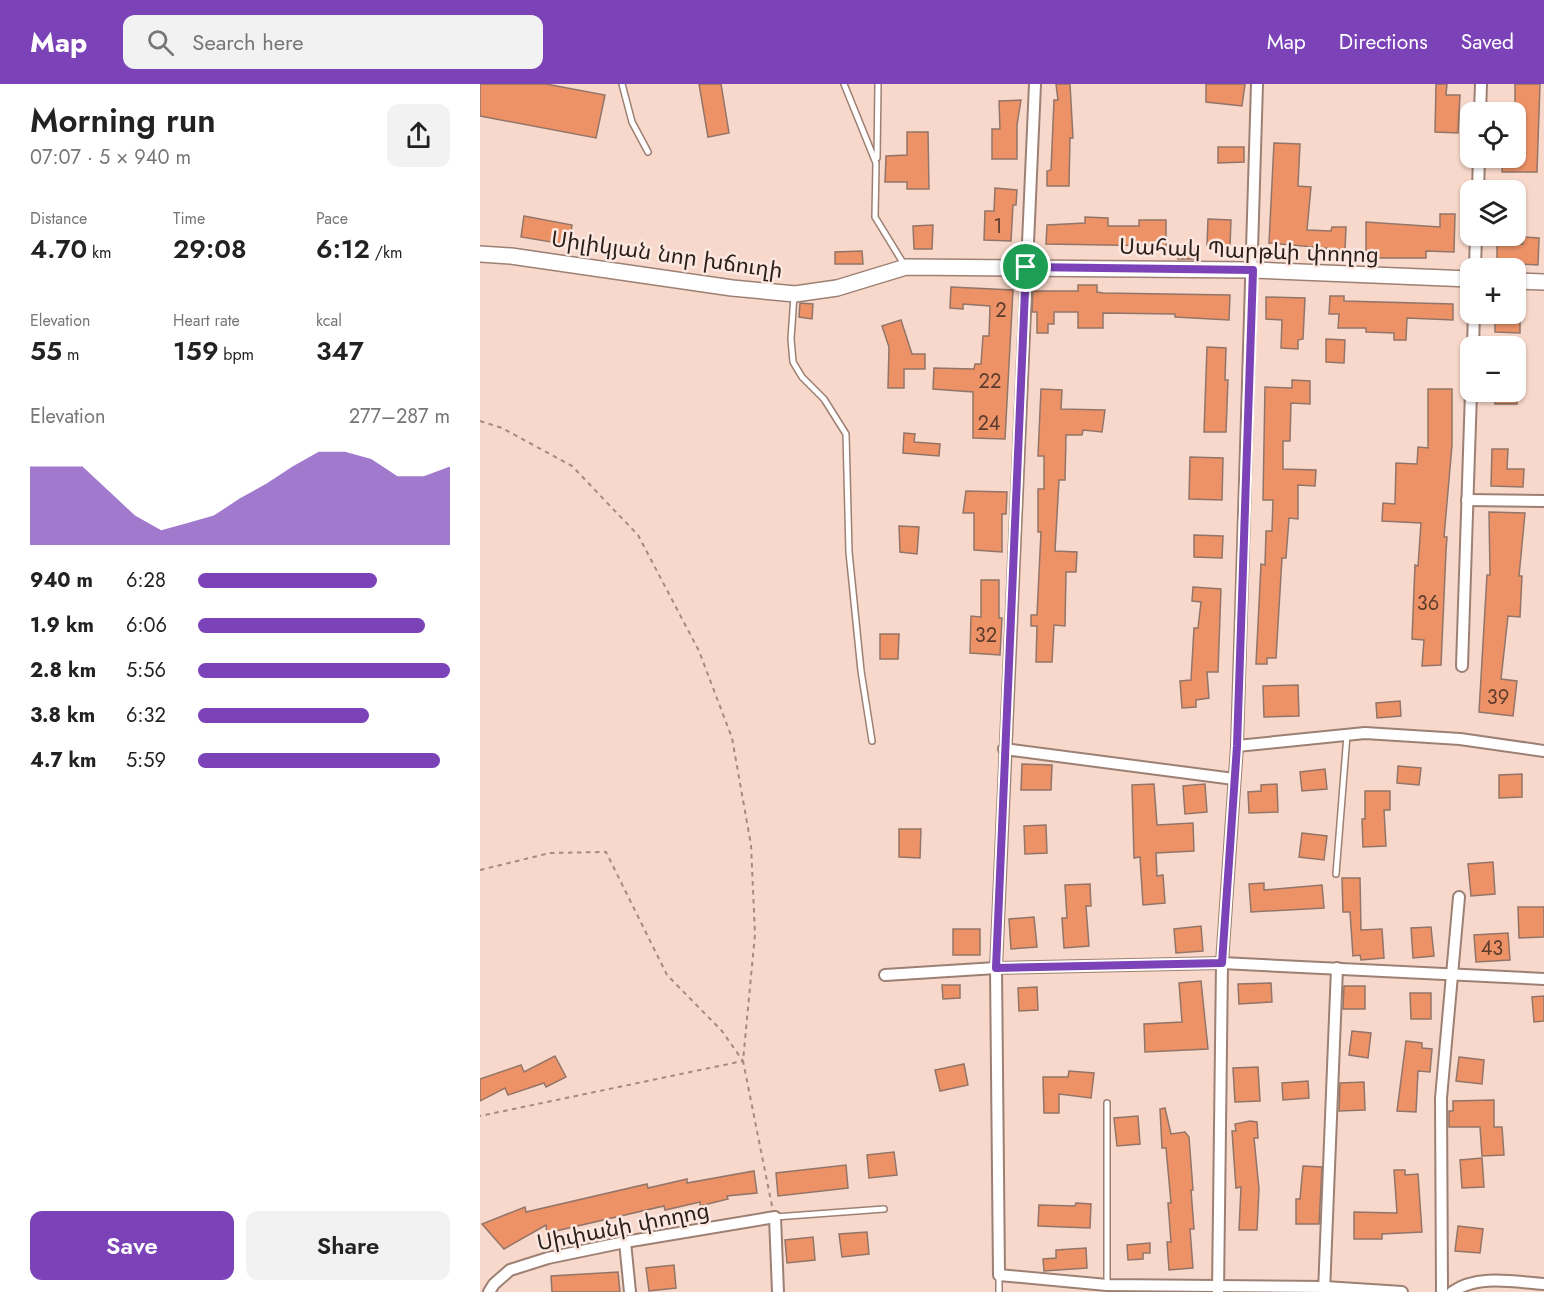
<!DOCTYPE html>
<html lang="en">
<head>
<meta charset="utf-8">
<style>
	body { margin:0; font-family:Jost,"Noto Sans Armenian",sans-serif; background:#f2f2f2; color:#222; height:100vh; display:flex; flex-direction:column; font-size:22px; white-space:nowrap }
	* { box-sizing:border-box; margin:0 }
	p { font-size:20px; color:#767676 }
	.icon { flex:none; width:33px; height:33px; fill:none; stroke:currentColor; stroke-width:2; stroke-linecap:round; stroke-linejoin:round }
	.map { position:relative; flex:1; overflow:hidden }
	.sheet { display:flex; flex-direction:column; background:#fff; width:480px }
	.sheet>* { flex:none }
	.buttons { position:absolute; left:980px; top:18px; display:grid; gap:12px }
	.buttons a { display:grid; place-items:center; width:66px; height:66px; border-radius:12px; background:#fff; box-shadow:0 2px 4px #0004; font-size:30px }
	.pin { position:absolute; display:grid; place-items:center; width:51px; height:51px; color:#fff; margin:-26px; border:3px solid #fff; border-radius:50%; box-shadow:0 2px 6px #0007 }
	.round { display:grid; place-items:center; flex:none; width:63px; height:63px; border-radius:12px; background:#f2f2f2 }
	.summary { display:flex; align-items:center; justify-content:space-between; height:102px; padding:0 30px }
	h1 { font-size:33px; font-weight:600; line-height:45px }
	.metrics { display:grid; grid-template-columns:repeat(3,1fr); gap:9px; height:102px; padding:6px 30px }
	.metrics div { display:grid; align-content:center }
	.metrics b { font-size:26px; font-weight:600 }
	.metrics small { font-size:16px; font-weight:400 }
	.metrics p { font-size:16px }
	.chart { height:168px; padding:12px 30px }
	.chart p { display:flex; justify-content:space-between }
	.chart svg { width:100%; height:108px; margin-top:6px; fill:#7c43b9; opacity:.7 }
	.cta { display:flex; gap:12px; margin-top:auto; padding:12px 30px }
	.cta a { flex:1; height:69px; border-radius:12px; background:#7c43b9; color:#fff; font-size:24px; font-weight:600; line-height:69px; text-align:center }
	.cta a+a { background:#f2f2f2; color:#222 }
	ul { padding:0 30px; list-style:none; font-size:20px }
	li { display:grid; grid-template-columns:96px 72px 1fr; align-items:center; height:45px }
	li i { height:15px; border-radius:8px; background:#7c43b9 }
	header { display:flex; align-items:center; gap:36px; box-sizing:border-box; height:84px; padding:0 30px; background:#7c43b9; color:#fff }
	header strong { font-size:28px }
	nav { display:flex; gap:33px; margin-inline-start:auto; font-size:21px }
	.search { width:420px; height:54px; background:#f2f2f2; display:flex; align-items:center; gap:15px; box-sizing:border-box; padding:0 21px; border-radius:12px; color:#767676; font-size:22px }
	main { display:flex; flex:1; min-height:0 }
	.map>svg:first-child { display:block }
	.building { fill:#ed9267; stroke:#927568; stroke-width:1.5 }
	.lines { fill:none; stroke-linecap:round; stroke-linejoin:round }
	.lane-casing { stroke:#9d8073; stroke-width:8 }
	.street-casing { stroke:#9d8073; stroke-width:14 }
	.secondary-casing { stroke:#9d8073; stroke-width:18 }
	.path { stroke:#a38b81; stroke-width:2; stroke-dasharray:4.5 4.5; stroke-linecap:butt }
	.lane { stroke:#fff; stroke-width:5 }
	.street { stroke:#fff; stroke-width:10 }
	.secondary { stroke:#fff; stroke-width:15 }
	.route-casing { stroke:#fff; stroke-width:12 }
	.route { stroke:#7c43b9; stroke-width:8 }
	.labels { text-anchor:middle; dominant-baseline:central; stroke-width:5; stroke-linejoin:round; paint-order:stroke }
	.number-label { font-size:20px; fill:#5c3c2d }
	.street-label { font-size:22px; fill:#2b1f1a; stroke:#fce8e0 }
</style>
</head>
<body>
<header>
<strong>Map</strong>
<div class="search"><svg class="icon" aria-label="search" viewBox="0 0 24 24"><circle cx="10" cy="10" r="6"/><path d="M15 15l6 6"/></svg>Search here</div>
<nav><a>Map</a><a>Directions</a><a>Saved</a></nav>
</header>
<main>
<section class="sheet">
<div class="summary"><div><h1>Morning run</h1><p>07:07 · 5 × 940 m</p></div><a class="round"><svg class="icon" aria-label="share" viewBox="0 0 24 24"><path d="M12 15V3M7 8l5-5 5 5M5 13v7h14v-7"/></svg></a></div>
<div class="metrics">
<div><p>Distance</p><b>4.70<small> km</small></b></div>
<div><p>Time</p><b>29:08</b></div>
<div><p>Pace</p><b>6:12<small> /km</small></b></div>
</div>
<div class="metrics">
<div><p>Elevation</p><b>55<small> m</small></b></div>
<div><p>Heart rate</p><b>159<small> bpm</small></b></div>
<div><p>kcal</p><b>347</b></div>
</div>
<div class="chart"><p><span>Elevation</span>277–287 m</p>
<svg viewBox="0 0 160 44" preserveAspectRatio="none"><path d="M0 44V12L10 12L20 12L30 22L40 32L50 38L60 35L70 32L80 25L90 19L100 12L110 6L120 6L130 9L140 16L150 16L160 12V44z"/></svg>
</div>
<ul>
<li><b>940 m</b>6:28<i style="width:71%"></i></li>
<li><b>1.9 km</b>6:06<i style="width:90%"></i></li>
<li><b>2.8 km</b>5:56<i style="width:100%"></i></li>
<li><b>3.8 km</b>6:32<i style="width:68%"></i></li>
<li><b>4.7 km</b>5:59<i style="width:96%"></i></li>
</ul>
<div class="cta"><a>Save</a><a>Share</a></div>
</section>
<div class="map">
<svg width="1064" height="1208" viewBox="0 0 1064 1208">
	<rect width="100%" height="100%" fill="#f8d8ca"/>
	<!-- building -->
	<g class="building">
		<polygon points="0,0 66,0 125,11 116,54 0,32"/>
		<polygon points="219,0 241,0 249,49 228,53"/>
		<polygon points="576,0 590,0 593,54 590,54 589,102 567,102 567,87 571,86 574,16 578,16"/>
		<polygon points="726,0 765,0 762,22 726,18"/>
		<polygon points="956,0 967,0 966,11 980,11 978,49 955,48"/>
		<polygon points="1035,0 1060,0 1057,88 1022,88 1023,74 1035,74"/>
		<polygon points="541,16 537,41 537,75 512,75 512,45 520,45 519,17"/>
		<polygon points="427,48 448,48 449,105 427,105 427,98 405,98 406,72 427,71"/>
		<polygon points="794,59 820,60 818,102 831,103 827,146 851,147 852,143 866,143 865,166 789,159"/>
		<polygon points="738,63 764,63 764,78 738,79"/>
		<polygon points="515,104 537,106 536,121 533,121 531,157 504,156 505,127 514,127"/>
		<polygon points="960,130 975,130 974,168 946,167 946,174 886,174 886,138 960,143"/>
		<polygon points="44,132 92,141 89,161 41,153"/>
		<polygon points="605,133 628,134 628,142 659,142 659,136 686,136 686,162 566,160 567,141 605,139"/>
		<polygon points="728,135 751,136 750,162 727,161"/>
		<polygon points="453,141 452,165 434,165 433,142"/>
		<polygon points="1043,153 1059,154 1058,181 1017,179 1017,159 1043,160"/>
		<rect x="698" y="164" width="18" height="11"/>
		<polygon points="382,167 383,180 355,180 355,168"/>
		<polygon points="598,201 617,201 617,208 623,209 750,211 749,236 695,233 695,230 623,229 623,244 598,244 598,228 574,228 574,240 568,240 568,249 557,249 557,228 552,228 553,207 598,207"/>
		<polygon points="471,203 533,206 525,355 493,354 493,308 453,305 454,284 494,285 495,280 501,280 503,252 509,252 510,222 483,220 483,225 470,224"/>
		<polygon points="850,212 864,212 864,217 973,220 973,236 927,234 926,256 914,256 914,249 886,248 886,244 858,244 859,230 849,230"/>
		<polygon points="786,213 825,214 823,255 818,256 818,265 801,264 802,236 786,235"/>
		<polygon points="320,219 333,220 332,235 319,233"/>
		<polygon points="1015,230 1040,230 1040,249 1015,248"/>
		<polygon points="421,236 432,270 445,270 445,285 424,285 424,304 408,304 409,263 402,242"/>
		<polygon points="846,255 865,256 864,279 846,278"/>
		<polygon points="727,263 746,264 745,296 748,296 746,348 724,348"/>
		<polygon points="812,296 830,297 830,320 811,319 810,357 803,357 803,385 836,386 835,402 818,401 818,435 809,434 806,474 802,474 796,574 787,574 787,580 776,580 781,480 785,481 786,447 792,447 793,416 783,416 785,303 812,304"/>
		<polygon points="561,305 582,306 581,325 625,326 622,348 603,346 602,351 586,351 585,396 579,396 575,467 597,468 596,488 586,488 585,542 574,541 572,578 556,578 557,542 551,542 551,531 557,531 561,448 558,448 558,405 564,405 564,372 558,372"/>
		<polygon points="948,305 972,305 972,361 964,453 967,453 966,467 961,581 942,582 944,556 932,555 935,481 938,482 941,439 902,437 903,419 915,420 916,379 937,380 938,363 948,364"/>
		<rect x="1015" y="308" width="22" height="12"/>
		<polygon points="424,349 435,350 434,358 460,360 459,372 423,369"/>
		<polygon points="1012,365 1028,365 1027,385 1044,385 1043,403 1011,402"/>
		<polygon points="710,373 743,374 742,416 709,415"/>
		<polygon points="486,407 527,408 526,430 522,430 522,468 494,466 494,429 483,429"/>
		<polygon points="1009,428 1045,429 1039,492 1042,492 1040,533 1028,532 1021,595 1037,597 1033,632 999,628 1007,491 1010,491"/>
		<polygon points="419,442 439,443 437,470 420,468"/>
		<polygon points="714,451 743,452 742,474 714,473"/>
		<polygon points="501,496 519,496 519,534 522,534 520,571 490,569 491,532 501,533"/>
		<polygon points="713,503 741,505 738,588 727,588 729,614 716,616 716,623 702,624 700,597 711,596 714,544 718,544 721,518 712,517"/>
		<polygon points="400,550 419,550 418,575 400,575"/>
		<polygon points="818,601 819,632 784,633 783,602"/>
		<polygon points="920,617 921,632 897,634 896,619"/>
		<polygon points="542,680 572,681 571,706 541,706"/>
		<polygon points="918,682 941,684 939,701 917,699"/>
		<polygon points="845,685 847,705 822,707 820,688"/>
		<polygon points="1042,690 1042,713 1019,714 1019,691"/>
		<polygon points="674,700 677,741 713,739 714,767 676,769 677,792 683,791 685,819 663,821 660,773 654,774 652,701"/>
		<polygon points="725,700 727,728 705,730 703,702"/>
		<polygon points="797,700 798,728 769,729 768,708 781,707 781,701"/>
		<polygon points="885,707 910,707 910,726 904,726 906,762 883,763 882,735 885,735"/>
		<polygon points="566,741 567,769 545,770 544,742"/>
		<polygon points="419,745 441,745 440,774 419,773"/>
		<polygon points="822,749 847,752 844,776 819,773"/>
		<polygon points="1013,778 1015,810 991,812 988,780"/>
		<polygon points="862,794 880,794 881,846 902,845 904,874 881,876 880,871 873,872 870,828 863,828"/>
		<polygon points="784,799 784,806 842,801 844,824 771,828 769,800"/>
		<polygon points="610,800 611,822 606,822 609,862 584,864 582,834 587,834 585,801"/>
		<polygon points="1038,823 1064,823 1064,853 1039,854"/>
		<polygon points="554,833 557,863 531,865 529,835"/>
		<polygon points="721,842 723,867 696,869 694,845"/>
		<polygon points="951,843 954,872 933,874 931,844"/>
		<rect x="473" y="845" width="27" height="26"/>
		<polygon points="1028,849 1030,876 996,878 994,851"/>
		<polygon points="721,897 728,965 665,968 664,940 702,938 699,899"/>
		<polygon points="791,899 792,918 759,920 758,900"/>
		<polygon points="462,901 480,901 480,914 463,915"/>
		<polygon points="864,902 885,902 885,925 863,925"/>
		<polygon points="557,903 558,926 539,927 538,904"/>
		<polygon points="930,909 951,909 951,935 931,935"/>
		<polygon points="1064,912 1064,937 1054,938 1052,913"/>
		<polygon points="872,947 891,949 888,974 869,971"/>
		<polygon points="926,957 942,959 942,964 952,965 950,988 938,987 936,1028 917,1027"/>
		<polygon points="75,972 86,993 66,1003 64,999 28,1011 25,1004 0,1017 0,995 41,981 44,988"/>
		<polygon points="979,973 1004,976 1002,1000 976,997"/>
		<polygon points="484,980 488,1001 460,1007 455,986"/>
		<polygon points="778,983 780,1017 755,1018 753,984"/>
		<polygon points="589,987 614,989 611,1014 579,1010 579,1029 564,1029 563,993 588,993"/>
		<polygon points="828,997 829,1014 803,1016 802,999"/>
		<polygon points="884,998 885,1026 859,1027 860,999"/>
		<polygon points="1014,1016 1014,1043 1022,1043 1024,1071 1002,1072 1000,1043 969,1043 969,1027 973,1027 973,1017"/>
		<polygon points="685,1024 691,1050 705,1048 709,1053 713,1106 711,1106 714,1145 710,1145 713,1184 689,1186 687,1158 691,1158 688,1119 691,1119 686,1064 682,1064 680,1025"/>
		<polygon points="658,1032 660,1060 637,1062 634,1034"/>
		<polygon points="770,1037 777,1038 778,1054 774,1054 779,1105 777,1146 759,1146 761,1103 756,1104 754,1076 752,1047 756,1047 755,1040"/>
		<polygon points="414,1068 417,1091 389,1094 387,1071"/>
		<polygon points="1002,1074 1004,1103 982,1104 980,1076"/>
		<polygon points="366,1081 368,1104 298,1112 296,1089"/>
		<polygon points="823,1082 842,1083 839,1140 816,1140 816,1115 820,1115"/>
		<polygon points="914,1086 925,1086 925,1091 938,1090 942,1148 902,1150 902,1155 874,1155 874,1128 917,1129"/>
		<polygon points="274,1087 277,1109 247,1112 248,1115 220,1122 220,1118 185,1126 184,1122 67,1149 66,1141 24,1165 2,1140 45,1123 46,1128 167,1100 168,1104 207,1095 207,1099"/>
		<polygon points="596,1119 611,1120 610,1144 558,1142 559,1121 595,1122"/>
		<polygon points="978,1142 1003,1145 1000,1169 975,1167"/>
		<polygon points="387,1148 389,1170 362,1173 359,1150"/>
		<polygon points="333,1153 335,1176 307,1179 305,1156"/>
		<polygon points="670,1159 670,1169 663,1169 663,1175 648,1176 647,1161"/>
		<polygon points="606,1164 607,1184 564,1187 563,1175 576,1174 576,1166"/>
		<polygon points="194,1181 196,1204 169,1207 166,1184"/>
		<polygon points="138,1188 140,1208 72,1208 71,1192"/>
	</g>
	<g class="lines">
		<!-- lane casing -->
		<g class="lane-casing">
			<g id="lane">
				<polyline points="142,0 152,38 168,68"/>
				<polyline points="364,0 396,79 395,133 425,182"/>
				<polyline points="397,74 398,0"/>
				<polyline points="314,211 311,255 313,278 322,293 344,315 366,350 369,468 381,587 392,657"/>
				<polyline points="856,790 867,651"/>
				<polyline points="295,1133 404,1125"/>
				<polyline points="519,1191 519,1208"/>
				<polyline points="627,1201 627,1019"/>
			</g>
		</g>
		<!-- street casing -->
		<g class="street-casing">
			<g id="street">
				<polyline points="555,0 516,884 519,1191 627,1201 845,1203 922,1208"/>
				<polyline points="1000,28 1001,0"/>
				<polyline points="998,106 999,74"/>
				<polyline points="995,184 996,152"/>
				<polyline points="993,262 994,230"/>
				<polyline points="987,416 1064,417"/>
				<polyline points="982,582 991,308"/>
				<polyline points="757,662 885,649 980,655 1064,667"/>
				<polyline points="524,665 754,695"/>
				<polyline points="405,891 516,884 742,879 1064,895"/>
				<polyline points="145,1158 150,1208"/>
				<polyline points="9,1208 14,1200 30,1186 68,1174 145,1158 295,1133 298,1208"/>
				<polyline points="738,1208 742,879 757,662 777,0"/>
				<polyline points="844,1208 857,884"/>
				<polyline points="962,1208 961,1014 979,813"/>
				<path d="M972,1208C998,1190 1034,1198 1064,1200"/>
			</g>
		</g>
		<!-- secondary casing -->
		<g class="secondary-casing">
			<g id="secondary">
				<polyline points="0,170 31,172 252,204 315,210 357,204 426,183 773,186 990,195"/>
				<polyline points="1035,197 1064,198"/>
			</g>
		</g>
		<!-- path -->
		<g class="path">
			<polyline points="0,337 22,344 92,382 158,451 219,567 252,654 271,761 275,850 263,977 292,1122"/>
			<polyline points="0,786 70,769 126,768 187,891 242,947 263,977 0,1032"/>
		</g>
		<!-- lane -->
		<use href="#lane" class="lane"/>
		<!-- street -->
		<use href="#street" class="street"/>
		<!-- secondary -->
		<use href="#secondary" class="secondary"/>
	</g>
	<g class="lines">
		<!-- route casing -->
		<g class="route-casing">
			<polygon id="route" points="546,183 773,186 757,662 742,879 516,884"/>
		</g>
		<!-- route -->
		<use href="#route" class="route"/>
	</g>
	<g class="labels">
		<!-- number labels -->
		<g class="number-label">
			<text x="518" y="142">1</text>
			<text x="521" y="226">2</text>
			<text x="510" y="297">22</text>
			<text x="509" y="339">24</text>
			<text x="948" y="519">36</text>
			<text x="506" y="551">32</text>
			<text x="1018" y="613">39</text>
			<text x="1012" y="864">43</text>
		</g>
		<!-- street labels -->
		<g class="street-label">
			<text transform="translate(769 166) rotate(2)">Սահակ Պարթևի փողոց</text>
			<text transform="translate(187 170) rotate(8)">Սիլիկյան նոր խճուղի</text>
			<text transform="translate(143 1142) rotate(-11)">Սիփանի փողոց</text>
		</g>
	</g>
</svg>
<div class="buttons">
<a><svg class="icon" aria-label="locate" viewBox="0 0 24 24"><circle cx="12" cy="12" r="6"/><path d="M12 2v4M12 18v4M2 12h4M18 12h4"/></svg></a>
<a><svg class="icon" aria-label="layers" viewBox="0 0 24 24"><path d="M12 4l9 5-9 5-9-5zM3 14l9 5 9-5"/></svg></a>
<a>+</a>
<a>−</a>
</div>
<div class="pin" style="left:546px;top:183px;background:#1e9e55"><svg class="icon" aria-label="arrive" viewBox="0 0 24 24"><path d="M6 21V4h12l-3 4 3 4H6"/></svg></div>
</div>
</main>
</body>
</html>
